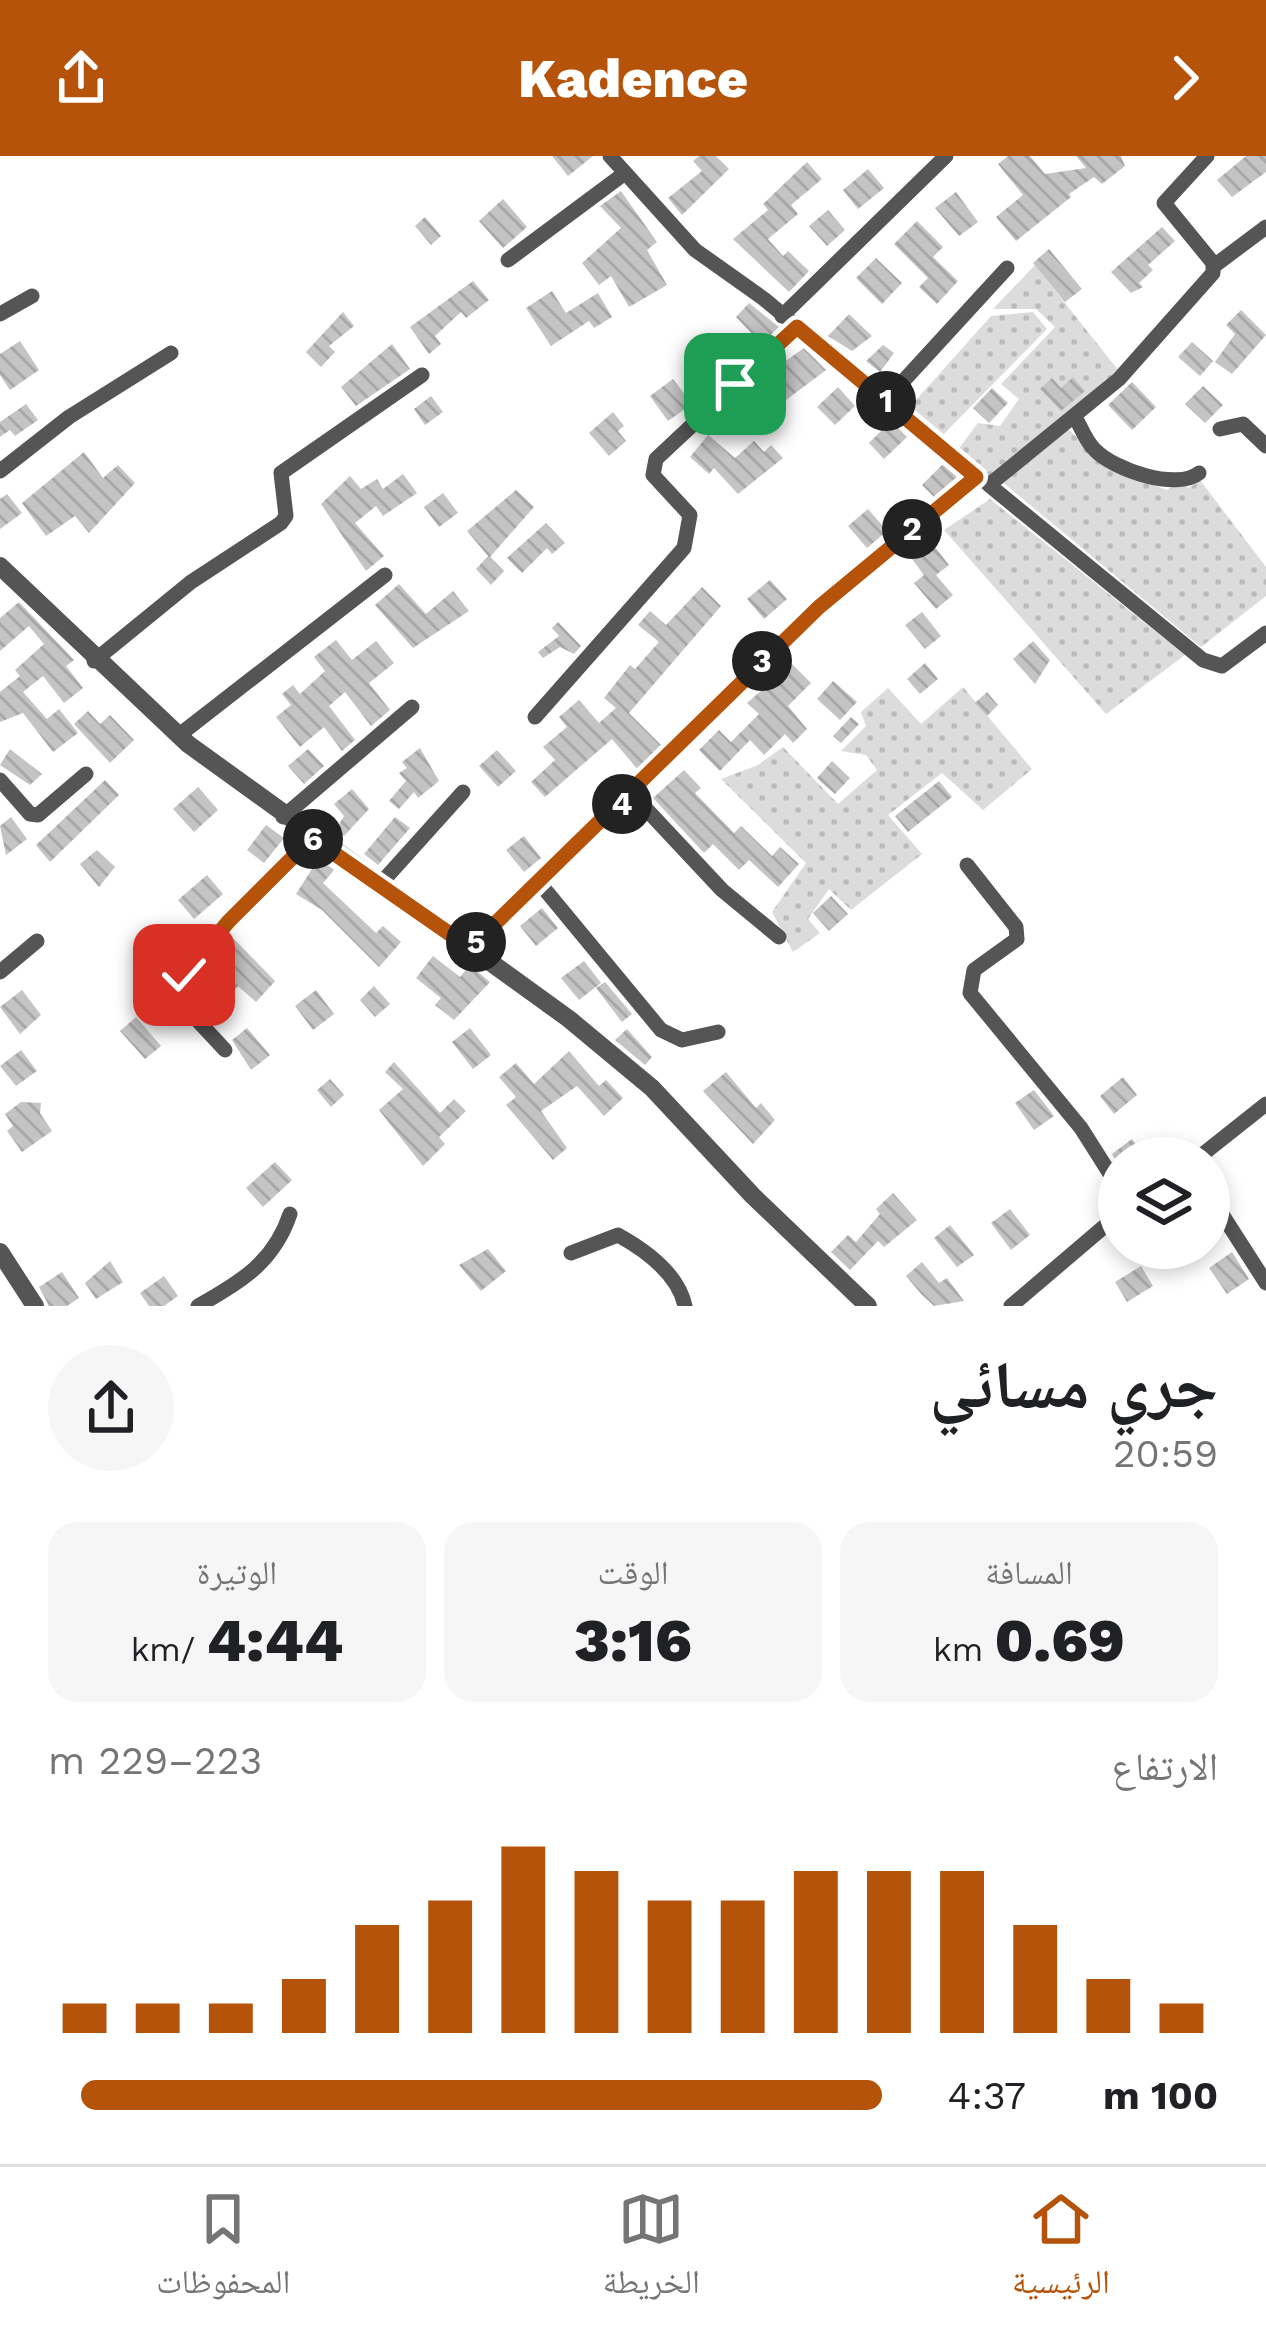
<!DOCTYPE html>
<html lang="ar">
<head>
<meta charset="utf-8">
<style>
	body { margin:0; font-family:"Work Sans","Noto Naskh Arabic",sans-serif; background:#f6f6f6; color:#202124; direction:rtl; height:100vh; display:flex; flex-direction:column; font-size:45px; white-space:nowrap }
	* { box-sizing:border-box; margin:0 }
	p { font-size:39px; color:#757577 }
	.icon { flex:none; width:66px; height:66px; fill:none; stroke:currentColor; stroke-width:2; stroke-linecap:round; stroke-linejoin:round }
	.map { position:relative; height:1150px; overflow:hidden; direction:ltr }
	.drawer { display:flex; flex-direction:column; background:#fff; flex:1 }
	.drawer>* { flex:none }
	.fabs { position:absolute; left:1098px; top:981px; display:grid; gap:24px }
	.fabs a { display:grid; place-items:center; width:132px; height:132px; border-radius:50%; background:#fff; box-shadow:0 6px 18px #0003; font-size:60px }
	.pin { position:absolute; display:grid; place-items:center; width:102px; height:102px; color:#fff; margin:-51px; border-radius:24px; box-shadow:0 6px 18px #0006 }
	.km { position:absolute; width:60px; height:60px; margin:-30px; border-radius:50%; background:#222; color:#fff; font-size:33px; line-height:60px; text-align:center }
	.round { display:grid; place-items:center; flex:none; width:126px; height:126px; border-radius:63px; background:#f6f6f6 }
	.headline { display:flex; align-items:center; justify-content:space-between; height:204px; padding:0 48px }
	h1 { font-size:66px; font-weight:800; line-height:90px }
	.stats { display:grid; grid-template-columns:repeat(3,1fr); gap:18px; height:204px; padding:12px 48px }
	.stats div { display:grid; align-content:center; border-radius:30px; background:#f6f6f6; text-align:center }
	.stats b { font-size:60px; font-weight:800 }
	.stats small { font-size:33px; font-weight:400 }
	.stats p { font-size:33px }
	.chart { height:336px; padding:24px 48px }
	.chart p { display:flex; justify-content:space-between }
	.chart svg { width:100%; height:216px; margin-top:12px; stroke:#b45309; stroke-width:6 }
	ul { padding:0 48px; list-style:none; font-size:39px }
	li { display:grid; grid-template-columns:192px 144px 1fr; align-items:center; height:90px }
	li i { height:30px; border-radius:15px; background:#b45309 }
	header { display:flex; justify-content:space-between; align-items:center; height:156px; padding:0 48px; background:#b45309; color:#fff; font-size:54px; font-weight:800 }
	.menu { display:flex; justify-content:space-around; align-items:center; height:168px; border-top:3px solid #e0e0e0; background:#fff; font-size:33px; color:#757577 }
	.menu a { display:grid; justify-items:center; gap:6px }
	.menu .active { color:#b45309 }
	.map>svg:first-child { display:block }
	.grass { fill:url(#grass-dots) }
	.building { fill:url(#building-back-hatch) }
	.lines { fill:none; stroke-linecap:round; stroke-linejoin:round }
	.minor { stroke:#555; stroke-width:15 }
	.tertiary { stroke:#555; stroke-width:18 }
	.route-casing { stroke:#fff; stroke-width:24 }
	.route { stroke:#b45309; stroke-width:15 }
</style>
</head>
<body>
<header><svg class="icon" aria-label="forward" viewBox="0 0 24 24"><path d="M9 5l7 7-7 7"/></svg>Kadence<svg class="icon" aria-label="share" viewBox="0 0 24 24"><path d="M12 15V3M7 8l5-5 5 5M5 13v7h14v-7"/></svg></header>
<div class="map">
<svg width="1266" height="1150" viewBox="0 0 1266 1150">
	<defs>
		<pattern id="grass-dots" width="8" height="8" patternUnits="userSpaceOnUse" patternTransform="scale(3)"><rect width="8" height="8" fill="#dcdcdc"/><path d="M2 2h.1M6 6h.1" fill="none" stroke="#bbb" stroke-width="1.8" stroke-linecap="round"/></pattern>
		<pattern id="building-back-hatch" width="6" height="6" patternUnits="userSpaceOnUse" patternTransform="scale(3)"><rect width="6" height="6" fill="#c4c4c4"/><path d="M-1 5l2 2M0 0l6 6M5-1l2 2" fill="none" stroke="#a7a7a7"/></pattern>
	</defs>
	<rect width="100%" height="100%" fill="#fff"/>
	<!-- grass -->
	<g class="grass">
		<polygon points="1035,109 1118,214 990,323 957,295 978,267 1000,270 1019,243 1001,228 1055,171 1036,153 993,153"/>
		<polygon points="1033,156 1047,173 937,285 908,253 991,160"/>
		<polygon points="1066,271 1110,312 1167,334 1179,327 1189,332 1200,324 1266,411 1266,440 1201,491 1000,324"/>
		<polygon points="990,343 1185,499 1106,558 944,374"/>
		<polygon points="963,531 1032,613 983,654 942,617 888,659 922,698 851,754 829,733 808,763 820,777 793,796 772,756 806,707 721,623 758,609 783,591 838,648 877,614 866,599 841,595 866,570 861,556 888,532 921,568"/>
	</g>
	<!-- building -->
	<g class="building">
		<polygon points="552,0 593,0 568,20"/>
		<polygon points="699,0 716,0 729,13 682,59 668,42 702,15 693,5"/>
		<polygon points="1008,0 1030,0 1045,18 1086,12 1076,0 1121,0 1125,10 1102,28 1094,21 1069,38 1071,41 1016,85 996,61 1023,39 998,8"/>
		<polygon points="1246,0 1266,0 1266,16 1232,41 1217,24"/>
		<polygon points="807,6 822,23 791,49 798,58 768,83 783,100 788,95 809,115 789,136 733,83 768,54 763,48"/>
		<polygon points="868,13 884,32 858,53 843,34"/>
		<polygon points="621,35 657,86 647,94 667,129 629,151 611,120 599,129 582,107 621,72 600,50"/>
		<polygon points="956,36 978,66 959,80 935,52"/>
		<polygon points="503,43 527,71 503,92 479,65"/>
		<polygon points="828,54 845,74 827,90 809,70"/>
		<polygon points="425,61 441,80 431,89 415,70"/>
		<polygon points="917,65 943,91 933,101 958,125 937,148 919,131 928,122 894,88"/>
		<polygon points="1162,71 1175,85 1148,109 1153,114 1139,127 1143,131 1131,137 1111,116"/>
		<polygon points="1049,93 1082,133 1065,146 1033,107"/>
		<polygon points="876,102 902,127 882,148 856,122"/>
		<polygon points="473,125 489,144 466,162 461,156 435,180 441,188 429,198 410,171"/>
		<polygon points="552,135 566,157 598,137 612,161 594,172 589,165 551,190 526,152"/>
		<polygon points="749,147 779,171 754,195 761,187 736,161"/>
		<polygon points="1241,154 1266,179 1232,218 1215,206 1235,178 1226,169"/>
		<polygon points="343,156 354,170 329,190 335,196 321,211 306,196"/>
		<polygon points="849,158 872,180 852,195 828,180"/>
		<polygon points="20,185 39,214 10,234 0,219 0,198"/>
		<polygon points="1192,186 1213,205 1200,220 1178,201"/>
		<polygon points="392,188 410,213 356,250 341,231"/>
		<polygon points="883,189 894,197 880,216 866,205"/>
		<polygon points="804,192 826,214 786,244 766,222 783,200 787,204"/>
		<polygon points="702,193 713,211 722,204 732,216 709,237 684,204"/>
		<polygon points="1073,221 1085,235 1061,255 1040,233 1052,222 1061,232"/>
		<polygon points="673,223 692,248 668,265 650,240"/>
		<polygon points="1132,226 1156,251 1132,274 1108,249"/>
		<polygon points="1203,230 1223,249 1205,267 1185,248"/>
		<polygon points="838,231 855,250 835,269 817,251"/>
		<polygon points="992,232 1008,247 989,267 973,252"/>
		<polygon points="431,240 443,256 425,269 414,253"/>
		<polygon points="749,240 766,261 747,277 730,256"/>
		<polygon points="26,248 38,264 15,280 10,274 0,281 0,266"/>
		<polygon points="613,256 624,270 618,275 626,285 609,300 589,277"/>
		<polygon points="891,265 907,281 884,303 869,287"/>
		<polygon points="708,279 735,302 754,285 764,296 771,289 783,302 738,338 714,312 709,318 690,301"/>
		<polygon points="84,296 103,322 118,309 135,327 89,377 75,360 46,380 22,347"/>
		<polygon points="943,308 957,321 934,341 922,329"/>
		<polygon points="403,318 417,337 383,360 376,350 355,367 384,400 366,415 321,348 350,320 361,333 377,323 383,333"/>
		<polygon points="516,334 534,351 490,401 504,415 491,429 476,413 488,400 467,375"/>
		<polygon points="443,337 458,357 439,371 424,351"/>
		<polygon points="7,338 22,357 0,373 0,343"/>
		<polygon points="868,353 887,375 867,392 848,370"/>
		<polygon points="546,367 565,387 552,398 547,392 522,417 507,402"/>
		<polygon points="932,387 949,409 936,419 953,439 936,453 914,427 924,419 912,403"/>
		<polygon points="770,424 787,443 764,463 747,443"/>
		<polygon points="399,428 426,458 453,435 469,455 413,492 375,449"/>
		<polygon points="702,431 721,450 629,557 662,590 639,615 612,583 545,641 531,626 555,604 543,591 567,571 559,561 579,544 599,567 616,552 604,542 630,509 635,513 659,486 638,469 650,455 666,469"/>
		<polygon points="19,446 74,504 66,510 83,532 64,547 43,520 23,536 47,563 59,553 78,577 53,596 23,557 0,566 0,536 20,520 15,514 44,488 29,470 0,495 0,462"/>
		<polygon points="922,456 941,480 925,493 905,469"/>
		<polygon points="558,466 581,490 574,498 560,491 543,502 538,496 559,480 552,472"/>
		<polygon points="336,484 352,504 376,485 394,507 369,527 390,554 371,570 345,536 329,550 355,584 342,595 324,571 300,591 276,561 291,549 282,538 293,529 300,538 325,515 314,501"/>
		<polygon points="1033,485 1050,504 1035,528 1013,503"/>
		<polygon points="925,507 938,523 920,538 907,523"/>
		<polygon points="792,508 811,527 788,550 807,573 793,587 785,578 764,599 750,584 720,615 699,594 719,574 731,586 759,558 747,547"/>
		<polygon points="833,525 857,546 840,564 817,543"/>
		<polygon points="987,536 998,549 987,560 975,547"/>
		<polygon points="88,555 100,568 110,559 134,584 110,607 74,568"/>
		<polygon points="851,561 859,568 841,587 833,580"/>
		<polygon points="420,592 439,625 418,642 414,636 399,653 389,645 406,625 399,617 407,612 402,606"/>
		<polygon points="10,593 42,618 30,629 0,609"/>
		<polygon points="308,593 324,610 304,628 288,610"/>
		<polygon points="497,594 516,615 498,631 479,610"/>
		<polygon points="832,605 850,622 835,638 817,622"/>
		<polygon points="684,614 701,632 695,637 734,677 741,670 772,700 780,691 799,708 778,731 749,704 739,714 713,688 704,697 653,642"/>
		<polygon points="105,624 119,639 50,706 36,689"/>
		<polygon points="939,625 952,641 908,676 895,660"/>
		<polygon points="198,631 218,654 194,676 173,653"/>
		<polygon points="352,633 369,653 344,680 335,675 344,660 334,648"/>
		<polygon points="11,661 27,683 6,699 0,670"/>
		<polygon points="395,661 410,672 378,709 364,698"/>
		<polygon points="266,669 284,682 264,707 247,694"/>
		<polygon points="524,680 541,702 524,716 506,694"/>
		<polygon points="97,694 115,711 99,731 80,708"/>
		<polygon points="319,702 334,714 323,727 376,777 383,770 401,786 379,811 322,754 296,738"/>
		<polygon points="207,719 223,738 194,763 178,744"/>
		<polygon points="831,740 848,758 829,775 813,757"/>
		<polygon points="542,752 558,772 536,790 520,770"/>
		<polygon points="234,783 275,825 256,846 238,830 210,859 190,839 220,807 216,802"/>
		<polygon points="433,800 460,821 470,809 490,826 454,864 435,849 441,842 416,822"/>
		<polygon points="584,805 601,827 579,844 561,822"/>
		<polygon points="605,826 632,858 622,866 596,832"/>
		<polygon points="374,830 390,848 375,861 360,844"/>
		<polygon points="22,834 41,859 20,878 0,851"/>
		<polygon points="316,834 334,858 313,874 295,850"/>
		<polygon points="136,861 161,890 145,903 120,875"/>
		<polygon points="247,872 270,899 251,914 232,884"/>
		<polygon points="470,872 491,899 473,913 452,886"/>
		<polygon points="627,873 652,901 645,909 615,884"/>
		<polygon points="21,894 37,915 16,930 0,910"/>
		<polygon points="569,895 599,930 606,924 623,942 604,960 577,930 541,955 567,992 553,1004 506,949 516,941 499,921 516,907 534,928"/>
		<polygon points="394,906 440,957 454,943 466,955 439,981 445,988 423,1010 379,954 403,933 385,916"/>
		<polygon points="726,916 756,952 761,947 775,964 753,988 703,935"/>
		<polygon points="1123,921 1137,939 1114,958 1100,940"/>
		<polygon points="330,923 344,939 331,951 317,934"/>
		<polygon points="1034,934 1054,960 1034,974 1015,947"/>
		<polygon points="21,946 41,947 40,957 52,975 22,996 7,975 13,970 5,958"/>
		<polygon points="1132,983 1146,1002 1114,1002 1112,998"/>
		<polygon points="275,1006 292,1024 263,1051 246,1032"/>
		<polygon points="893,1037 917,1064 884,1091 878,1085 850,1114 831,1096 848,1079 856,1086 880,1058 876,1053"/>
		<polygon points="1010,1053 1030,1079 1011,1094 991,1067"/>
		<polygon points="950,1069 974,1099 957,1111 934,1082"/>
		<polygon points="488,1093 506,1115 481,1135 459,1109"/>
		<polygon points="1232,1096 1249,1123 1227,1138 1209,1112"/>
		<polygon points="110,1105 123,1126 96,1143 85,1127"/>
		<polygon points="922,1106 939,1127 947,1122 964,1145 934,1150 921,1138 906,1120"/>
		<polygon points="1141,1110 1153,1130 1127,1146 1115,1126"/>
		<polygon points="62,1116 79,1142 67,1150 49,1150 39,1131"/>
		<polygon points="164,1120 178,1140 164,1150 149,1150 140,1137"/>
	</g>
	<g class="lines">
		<!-- minor -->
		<g class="minor">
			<polyline points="610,0 695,94 764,143 982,325"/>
			<polyline points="1207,0 1164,47 1213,107 1213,117 1119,223 989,329 1203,504 1222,510 1266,477"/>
			<polyline points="508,104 625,17"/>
			<polyline points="1214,110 1266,71"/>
			<polyline points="0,158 32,140"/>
			<polyline points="782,160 946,0"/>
			<polyline points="885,245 1007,112"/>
			<path d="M1075,261C1081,271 1086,286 1095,294C1114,314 1177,335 1199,317"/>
			<polyline points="1220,273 1243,268 1266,290"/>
			<polyline points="0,315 69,261 171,197"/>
			<polyline points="94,505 191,426 281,367 286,360 281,317 422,219"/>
			<polyline points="535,561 684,392 690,359 653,319 656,303 797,171"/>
			<polyline points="178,580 385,419"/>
			<polyline points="0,624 30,658 38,659 86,618"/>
			<polyline points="633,639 722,734 779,781"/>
			<polyline points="283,661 412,551"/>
			<polyline points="967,709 1016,771 1017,783 974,814 970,837 1081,972 1119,1032"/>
			<polyline points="537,724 661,874 682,884 718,876"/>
			<polyline points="382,726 463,636"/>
			<polyline points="470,792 633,639 722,541 819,451 976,321"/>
			<polyline points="0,816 37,785"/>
			<polyline points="225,894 173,838 228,766 312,682"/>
			<polyline points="1198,1002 1266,948"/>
			<polyline points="1209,1038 1266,1127"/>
			<path d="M571,1097L618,1079C645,1094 678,1117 685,1150"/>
			<path d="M198,1150C241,1126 274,1106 290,1058"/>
			<polyline points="1011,1150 1119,1058"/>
		</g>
		<!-- tertiary -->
		<g class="tertiary">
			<polyline points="0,410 188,588 569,863 652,932 753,1040 868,1150"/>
			<polyline points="0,1096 35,1150"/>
		</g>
	</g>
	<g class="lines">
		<!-- route casing -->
		<g class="route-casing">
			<polyline id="route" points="184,819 228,766 312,682 470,792 819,451 976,321 797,171 735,228"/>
		</g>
		<!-- route -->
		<use href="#route" class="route"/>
	</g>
</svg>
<div class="fabs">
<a><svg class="icon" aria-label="layers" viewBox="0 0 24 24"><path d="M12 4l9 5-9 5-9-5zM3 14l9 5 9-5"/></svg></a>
</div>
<div class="pin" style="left:735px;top:228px;background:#1e9e55"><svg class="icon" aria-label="arrive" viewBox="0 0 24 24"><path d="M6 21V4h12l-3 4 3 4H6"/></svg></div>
<div class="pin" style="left:184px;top:819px;background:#d93025"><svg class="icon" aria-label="check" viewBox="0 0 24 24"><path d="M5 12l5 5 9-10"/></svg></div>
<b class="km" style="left:886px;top:245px">1</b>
<b class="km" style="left:912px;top:373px">2</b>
<b class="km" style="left:762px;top:505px">3</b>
<b class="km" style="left:622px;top:648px">4</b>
<b class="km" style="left:476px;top:786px">5</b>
<b class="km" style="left:313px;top:683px">6</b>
</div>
<section class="drawer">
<div class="headline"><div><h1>جري مسائي</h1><p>20:59</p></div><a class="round"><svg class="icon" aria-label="share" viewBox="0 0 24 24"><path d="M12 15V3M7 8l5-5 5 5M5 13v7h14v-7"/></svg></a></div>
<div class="stats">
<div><p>المسافة</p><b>0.69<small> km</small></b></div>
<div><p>الوقت</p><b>3:16</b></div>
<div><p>الوتيرة</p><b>4:44<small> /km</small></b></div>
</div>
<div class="chart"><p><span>الارتفاع</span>223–229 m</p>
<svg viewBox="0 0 160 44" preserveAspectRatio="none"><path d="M5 44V38M15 44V38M25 44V38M35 44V33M45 44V22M55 44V17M65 44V6M75 44V11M85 44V17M95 44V17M105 44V11M115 44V11M125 44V11M135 44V22M145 44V33M155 44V38"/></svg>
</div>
<ul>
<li><b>100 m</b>4:37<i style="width:96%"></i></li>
</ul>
</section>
<nav class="menu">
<a class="active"><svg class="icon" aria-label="home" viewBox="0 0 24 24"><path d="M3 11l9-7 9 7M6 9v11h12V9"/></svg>الرئيسية</a>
<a><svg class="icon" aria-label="map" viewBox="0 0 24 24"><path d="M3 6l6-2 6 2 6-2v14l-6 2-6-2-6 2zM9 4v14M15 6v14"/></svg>الخريطة</a>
<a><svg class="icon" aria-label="saved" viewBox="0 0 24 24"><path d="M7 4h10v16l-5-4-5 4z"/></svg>المحفوظات</a>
</nav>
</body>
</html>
